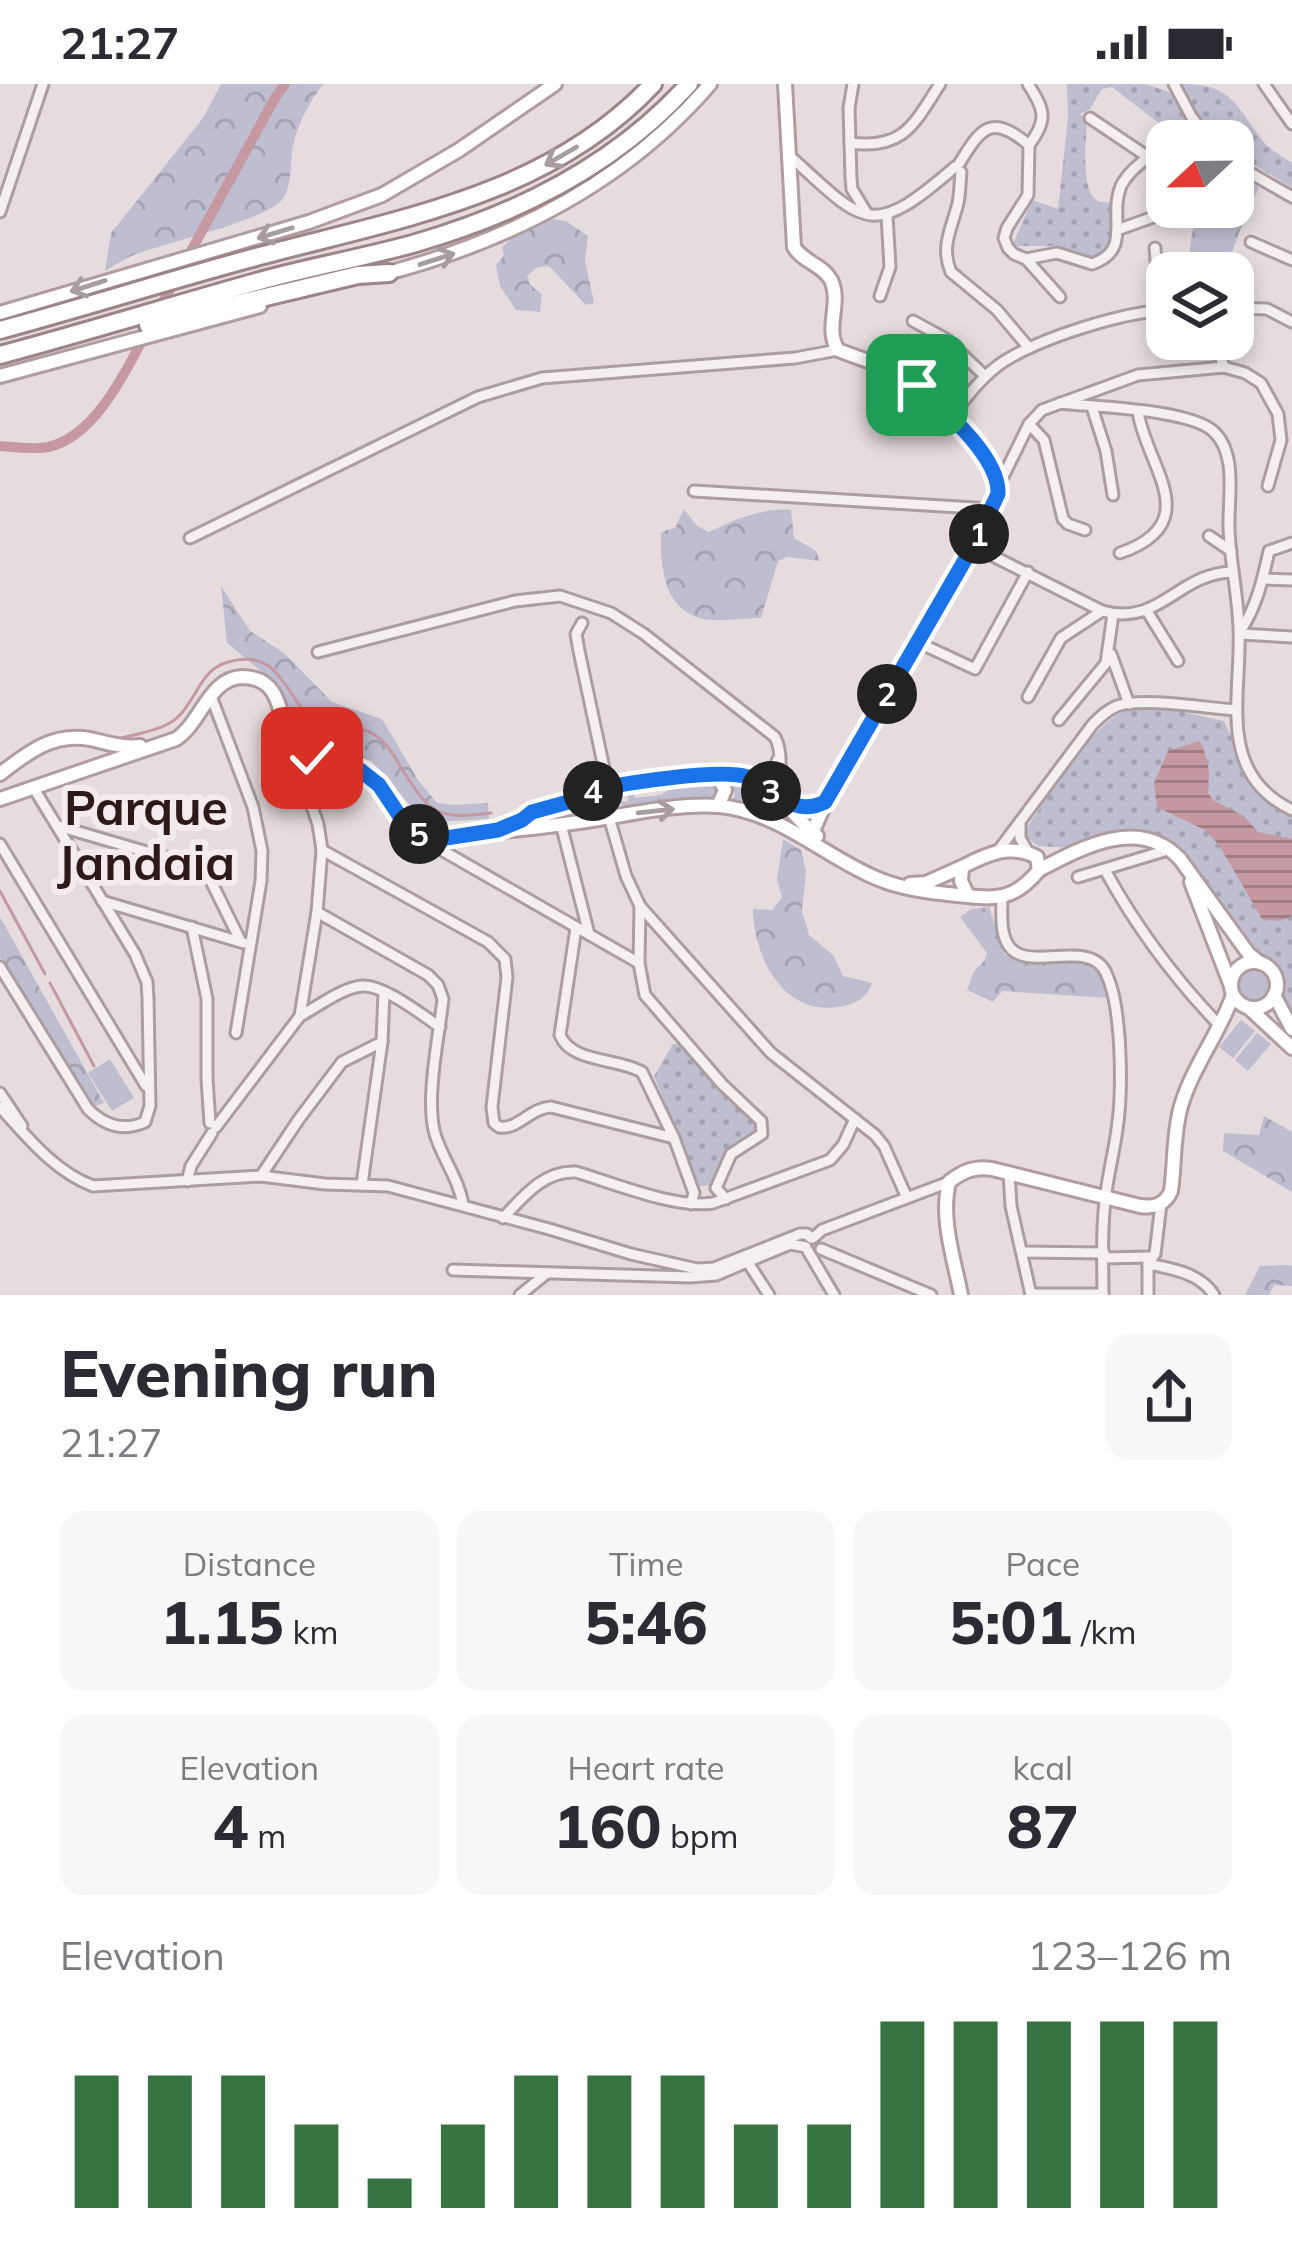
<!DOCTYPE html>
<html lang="en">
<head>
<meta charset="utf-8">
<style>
	body { margin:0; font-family:Mulish,sans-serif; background:#f7f7f7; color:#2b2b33; height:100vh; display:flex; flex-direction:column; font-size:45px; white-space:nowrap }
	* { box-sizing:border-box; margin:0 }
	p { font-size:39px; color:#7c7c81 }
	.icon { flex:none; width:66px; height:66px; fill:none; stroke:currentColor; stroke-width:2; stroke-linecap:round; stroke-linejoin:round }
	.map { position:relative; height:1211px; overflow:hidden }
	.drawer { display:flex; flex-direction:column; background:#fff; flex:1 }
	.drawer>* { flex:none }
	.needle { width:78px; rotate:248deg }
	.fabs { position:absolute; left:1146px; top:36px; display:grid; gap:24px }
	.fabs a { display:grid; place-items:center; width:108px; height:108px; border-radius:24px; background:#fff; box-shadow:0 6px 18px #0003; font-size:60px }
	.pin { position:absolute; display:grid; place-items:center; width:102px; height:102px; color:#fff; margin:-51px; border-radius:24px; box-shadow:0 6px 18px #0006 }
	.km { position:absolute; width:60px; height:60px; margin:-30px; border-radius:50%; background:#222; color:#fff; font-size:33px; line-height:60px; text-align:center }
	.round { display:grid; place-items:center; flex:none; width:126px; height:126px; border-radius:24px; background:#f7f7f7 }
	.head { display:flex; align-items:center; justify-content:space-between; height:204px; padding:0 60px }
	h1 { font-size:66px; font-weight:800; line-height:90px }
	.stats { display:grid; grid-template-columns:repeat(3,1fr); gap:18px; height:204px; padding:12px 60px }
	.stats div { display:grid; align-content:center; border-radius:24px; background:#f7f7f7; text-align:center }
	.stats b { font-size:60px; font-weight:800 }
	.stats small { font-size:33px; font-weight:400 }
	.stats p { font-size:33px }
	.chart { height:336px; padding:24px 60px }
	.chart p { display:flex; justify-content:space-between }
	.chart svg { width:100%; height:216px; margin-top:12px; stroke:#357341; stroke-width:6 }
	.status { display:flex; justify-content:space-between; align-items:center; height:84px; padding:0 60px; background:#fff; direction:ltr }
	.status svg { height:33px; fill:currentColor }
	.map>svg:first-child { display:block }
	.grass { fill:#bebed0 }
	.forest { fill:url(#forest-crowns) }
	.park { fill:url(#park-dots) }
	.water { fill:url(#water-rules) }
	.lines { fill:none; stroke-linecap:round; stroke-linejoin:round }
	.stream { stroke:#c698a1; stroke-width:3 }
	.river { stroke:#c698a1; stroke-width:10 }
	.minor-casing { stroke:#ac9ea0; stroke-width:15 }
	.major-casing { stroke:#b19c9f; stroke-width:18 }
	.highway-casing { stroke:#9c8487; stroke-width:22 }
	.minor { stroke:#f5efef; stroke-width:9 }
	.major { stroke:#fff; stroke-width:12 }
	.highway { stroke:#fff; stroke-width:16 }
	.oneway { stroke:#a79d9e }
	.route-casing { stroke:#fff; stroke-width:24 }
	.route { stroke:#1a73e8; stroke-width:15 }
	.labels { text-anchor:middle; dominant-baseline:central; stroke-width:12; stroke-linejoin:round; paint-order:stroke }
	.quarter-label { font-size:48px; font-weight:bold; fill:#2d191a; stroke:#f4ebed }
</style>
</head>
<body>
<div class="status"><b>21:27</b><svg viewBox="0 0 49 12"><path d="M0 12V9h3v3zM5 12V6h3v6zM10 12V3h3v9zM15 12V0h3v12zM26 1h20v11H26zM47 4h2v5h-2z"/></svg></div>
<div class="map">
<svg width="1292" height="1211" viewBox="0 0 1292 1211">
	<defs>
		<pattern id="forest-crowns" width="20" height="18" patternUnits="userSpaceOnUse" patternTransform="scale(3)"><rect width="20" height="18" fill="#bebed0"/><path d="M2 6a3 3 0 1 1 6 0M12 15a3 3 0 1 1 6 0" fill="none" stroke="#a4a3b3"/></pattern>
		<pattern id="park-dots" width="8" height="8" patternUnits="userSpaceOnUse" patternTransform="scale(3)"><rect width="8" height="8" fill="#bebed0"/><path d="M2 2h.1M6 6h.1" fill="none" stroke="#a4a3b3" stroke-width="1.8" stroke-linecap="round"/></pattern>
		<pattern id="water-rules" width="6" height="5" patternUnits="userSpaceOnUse" patternTransform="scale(3)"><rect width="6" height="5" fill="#c698a1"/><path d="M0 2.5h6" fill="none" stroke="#a27c83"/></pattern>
	</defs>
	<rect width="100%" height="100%" fill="#e6dcde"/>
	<!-- grass -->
	<g class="grass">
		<path d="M732,696C760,700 774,719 792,740L759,724L731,718L735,711Z"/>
		<path d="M716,698L719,705L715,714C683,718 654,716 623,724L620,717L628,718L627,709H635L634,714L661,711C675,700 697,700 716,698Z"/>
		<circle cx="1254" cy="901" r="19"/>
		<polygon points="1241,936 1255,947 1233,974 1219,963"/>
		<polygon points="1257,949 1271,960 1248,987 1235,976"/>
		<polygon points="110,975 134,1014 112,1027 88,989"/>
	</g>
	<!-- forest -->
	<g class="forest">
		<path d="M221,0H323C308,20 296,43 292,67C290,83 292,99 284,113C272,136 160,159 129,173C121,177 113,182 105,187L111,149L203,34Z"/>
		<path d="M1252,98L1259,104C1244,131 1236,160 1224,189H1192C1187,168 1191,140 1204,123H1233V118Z"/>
		<polygon points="552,135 566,137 588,152 585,177 594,219 586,221 549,182 538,183 527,192 530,201 542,210 540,228 516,226 500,202 496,181 504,171 502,163 515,152"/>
		<path d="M684,425L697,442L709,448C733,436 764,423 791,426L794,454L816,467L820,477L788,473L778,477L761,534C743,534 720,538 703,535C663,526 660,481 661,448L675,444Z"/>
		<polygon points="221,502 250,547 284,569 332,618 382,635 418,696 437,719 454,721 488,719 489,735 431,738 416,728 372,677 313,661 295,635 278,601 227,559"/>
		<path d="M783,755L801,766L806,787L802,827L809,851L833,871L843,892L872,899C867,913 858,919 844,922C785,935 754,876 753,825L772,826L782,814L777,795Z"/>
		<polygon points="989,823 1005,871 1021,878 1089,876 1097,885 1108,914 1002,907 993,918 967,906 974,887 984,877 987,869 960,833 971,825"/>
		<polygon points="0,833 104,1019 91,1023 0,873"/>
		<polygon points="1264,1032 1292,1048 1292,1108 1223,1067 1224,1049 1259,1051"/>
		<polygon points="1288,1181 1292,1182 1292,1202 1274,1201 1269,1211 1245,1211 1260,1182"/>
	</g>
	<!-- park -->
	<g class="park">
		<path d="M1067,0H1146L1174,10L1191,41H1161L1112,3L1102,5L1090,25L1080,30L1087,37C1086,55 1081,102 1095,115C1100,120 1108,118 1114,118L1115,156L1107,169L1093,174L1054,162H1012L1032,116L1058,125L1068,34Z"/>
		<path d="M1181,0C1232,0 1235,20 1262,56C1269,65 1282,72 1292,79V104L1238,71L1233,67V57L1218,55L1201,35Z"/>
		<path d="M1174,626L1224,637L1248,690L1292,731V936L1270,879L1248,862L1199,790L1158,753L1127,747L1074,764L1038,762L1023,750C1041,723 1096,634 1126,627C1140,623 1159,626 1174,626Z"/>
		<polygon points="673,960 683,960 757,1038 756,1051 727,1066 716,1101 699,1102 654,992"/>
	</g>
	<!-- water -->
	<path class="water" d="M1199,657L1203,662L1209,687L1208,709L1213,716L1244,732L1258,748L1292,755V831C1282,839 1274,837 1262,835L1219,761L1205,746L1157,723L1154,699L1168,667Z"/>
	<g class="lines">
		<!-- stream -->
		<g class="stream">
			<path d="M121,654C140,649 166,646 180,631C201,608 201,581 237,576C286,568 287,624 320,640C340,650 359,636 380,655C390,663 396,675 402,685C430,730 438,736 491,729"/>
			<polyline points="0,807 45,890"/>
			<polyline points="50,899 94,982"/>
		</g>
		<!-- river -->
		<g class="river">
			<polyline points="158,227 275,14 285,0"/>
			<path d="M0,362C16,363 32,366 48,363C95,353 126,287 146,249"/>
		</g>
		<!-- minor casing -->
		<g class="minor-casing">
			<g id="minor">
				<polyline points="853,0 849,24 851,94 852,105 866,128"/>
				<path d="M1028,0C1045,26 1048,36 1029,61"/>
				<polyline points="1174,0 1191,32 1210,57"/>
				<polyline points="1264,0 1292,40"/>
				<polyline points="1090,34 1148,73"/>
				<path d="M850,59C904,66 914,40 940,0"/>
				<polyline points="1029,61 1028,111 1007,144 1004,154 1008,164 1014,170 1026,175 1060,213"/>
				<path d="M790,72C865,141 871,156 955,83"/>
				<polyline points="1233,79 1292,113"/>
				<path d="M959,80C981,44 991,29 1029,61"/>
				<path d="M961,88C960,98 960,109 958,119C952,144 940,162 951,188L997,226L1029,264"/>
				<polyline points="0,128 43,0"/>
				<polyline points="1117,146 1159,131 1187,133"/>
				<polyline points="1251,158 1292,176"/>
				<polyline points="1155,164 1160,227"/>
				<path d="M1026,175L1057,169L1092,180C1133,166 1108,133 1121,102C1127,90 1138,81 1148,73H1167"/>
				<polyline points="880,212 890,183 887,131"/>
				<polyline points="1233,224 1267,225 1292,238"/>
				<polyline points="913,237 946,255 985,292"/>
				<polyline points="1214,255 1224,283"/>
				<path d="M1060,319C1095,323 1188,325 1213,347C1238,369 1228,414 1229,444C1230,478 1238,511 1239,545C1242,610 1215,689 1292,726"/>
				<polyline points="1092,323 1106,367 1113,411"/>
				<path d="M950,334C966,314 982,292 1003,278C1040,254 1123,228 1167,226"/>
				<polyline points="1029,340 1044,356 1063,435 1068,440 1085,446"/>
				<polyline points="999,401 1029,340 1042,326 1138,291 1224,283 1245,289 1261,299 1278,330 1281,356 1268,402"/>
				<polyline points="694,407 992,425"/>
				<polyline points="1209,452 1231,467"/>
				<polyline points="190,454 478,313 542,294 795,274 838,266"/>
				<path d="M973,462L1102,527C1161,543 1177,489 1233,488"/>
				<path d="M1120,469C1207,439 1146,382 1138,328"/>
				<polyline points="1263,495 1292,496"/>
				<polyline points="1147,527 1178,577"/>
				<polyline points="582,539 576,550 579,567 608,703"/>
				<path d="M1241,546C1257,522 1263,494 1269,467L1292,459"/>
				<polyline points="1240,550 1292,553"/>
				<polyline points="917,558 975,585 1028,488"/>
				<path d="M318,568L515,517L560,512L611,529L644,550L775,653C783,669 781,693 773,709"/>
				<polyline points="1111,570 1129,620"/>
				<polyline points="211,612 253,723 262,767 261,797 236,949"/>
				<polyline points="1028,613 1061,554 1102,527"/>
				<polyline points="1059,636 1106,579 1113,530"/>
				<polyline points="753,695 774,684 778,675"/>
				<polyline points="609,733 626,792 640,822 771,969 875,1051 884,1062 907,1114"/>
				<polyline points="1020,738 1020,754 1028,768"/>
				<polyline points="561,740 589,850"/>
				<polyline points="58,742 205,785 241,858"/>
				<polyline points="428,754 438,764 639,879"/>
				<polyline points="0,760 146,1002"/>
				<path d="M322,766L488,858L505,875L507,893L492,1023L494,1039L499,1043C518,1046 530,1024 551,1023L674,1054"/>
				<path d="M998,767L1093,640C1100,633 1107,626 1117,622C1141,613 1206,624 1235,626"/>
				<path d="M1105,786C1136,843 1175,895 1220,942"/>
				<polyline points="1078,793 1171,765"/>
				<path d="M1002,813C1002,828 1000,846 1007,859C1023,892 1089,852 1106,889C1115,909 1117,930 1119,952C1121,983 1122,1014 1117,1045C1114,1069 1107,1094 1105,1118C1101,1149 1103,1180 1103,1211"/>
				<polyline points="102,817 244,859"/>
				<polyline points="640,822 639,879 645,911 722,1000 761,1037 762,1050 731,1070 716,1104 726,1115"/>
				<path d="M317,828L428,891L438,901L443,915C439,952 425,1016 435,1050C442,1074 459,1095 463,1121"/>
				<polyline points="192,843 207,915 207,995 210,1039"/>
				<path d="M576,844L560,951C571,979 618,974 642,988L674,1054L694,1109L691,1120"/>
				<path d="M0,883L88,1025C104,1041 123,1048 145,1038L150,1022L148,915L147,898L135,870L33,703"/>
				<path d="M300,932C319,922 341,904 362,902C383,900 422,931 440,943"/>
				<polyline points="0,1009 22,1042"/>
				<path d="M0,1023C27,1053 55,1088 93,1102L261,1092L325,1100L388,1102L549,1145L631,1170L697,1185L714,1184L800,1150H807L811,1154"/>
				<polyline points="216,1043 300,932 317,828 322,766 318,740 309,714"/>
				<polyline points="1009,1090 1011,1122 1031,1211"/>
				<polyline points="261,1092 299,1035 342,978 382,958"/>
				<polyline points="187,1097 191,1082 212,1049"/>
				<polyline points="362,1100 382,958 384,908"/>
				<path d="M503,1134C523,1113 544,1086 576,1088C613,1099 676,1125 713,1119L830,1076L843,1061L855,1035"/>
				<polyline points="813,1154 822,1146 949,1098"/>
				<polyline points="821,1165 931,1211"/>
				<polyline points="808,1167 834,1211"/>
				<polyline points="1023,1168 1104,1169"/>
				<polyline points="1103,1174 1152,1173"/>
				<polyline points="747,1177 769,1211"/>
				<path d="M1148,1180C1173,1185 1200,1189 1214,1211"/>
				<polyline points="453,1186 690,1193 716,1191 790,1160 806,1163"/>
				<polyline points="1031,1210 1103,1210"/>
				<polyline points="520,1211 547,1189"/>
				<polyline points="1148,1211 1148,1180 1155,1170 1161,1120"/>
			</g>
		</g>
		<!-- major casing -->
		<g class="major-casing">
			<g id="major">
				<path d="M785,0L794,163C803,178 823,181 831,196C842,219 824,244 838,266C858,274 880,280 899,290C940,310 979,362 999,401L992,425L973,462L829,711L812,749"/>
				<path d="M384,190C509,157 625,99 710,0"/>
				<polyline points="0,229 309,138 382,111 459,66 555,0"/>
				<polyline points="0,292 260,222"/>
				<path d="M283,634C297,659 307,675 336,682C350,685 359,683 371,693C402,719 394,753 446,754C494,747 543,744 592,736C632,730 678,719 719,722C780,728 822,771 876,794C901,805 930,808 957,811C994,815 1013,818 1039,786L1037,773C1010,759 987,770 962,783L961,797L968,812"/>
				<polyline points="295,678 309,715"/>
				<polyline points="716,689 725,706 718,722"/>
				<path d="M0,690C27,669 53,648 90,655C108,659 122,664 140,662"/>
				<path d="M0,715L176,655C201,639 209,594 242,593C308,593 258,698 336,684"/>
				<polyline points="786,717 807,723 825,719"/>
				<path d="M510,741L532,729L583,714L597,705C629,699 729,681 755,696C780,709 795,735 817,752"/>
				<path d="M1039,786C1083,763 1139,732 1180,775L1248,869L1260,879"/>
				<polyline points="1191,798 1231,902"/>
				<polyline points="910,800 926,799 962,783"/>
				<circle cx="1254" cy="901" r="23"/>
				<polyline points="1274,911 1292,945"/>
				<polyline points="1249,924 1292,964"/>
				<path d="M961,1211C954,1174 940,1135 949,1098C963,1087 975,1082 992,1085L1140,1122C1154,1124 1165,1121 1171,1107C1175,1079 1173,1050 1181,1022C1193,982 1219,950 1233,911"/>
			</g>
		</g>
		<!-- highway casing -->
		<g class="highway-casing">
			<g id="highway">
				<polyline points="148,241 358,191 389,189"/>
				<path d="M0,246C85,223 170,196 256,173C397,135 548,112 653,0"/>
				<path d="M0,271C86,248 170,222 256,198C308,183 363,174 416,159C520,129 616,81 689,0"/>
			</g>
		</g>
		<!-- minor -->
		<use href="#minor" class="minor"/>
		<!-- major -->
		<use href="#major" class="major"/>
		<!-- highway -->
		<use href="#highway" class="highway"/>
	</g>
	<!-- one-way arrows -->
	<defs><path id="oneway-shaft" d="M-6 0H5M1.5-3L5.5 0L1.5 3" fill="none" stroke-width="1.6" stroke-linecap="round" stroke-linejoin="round" transform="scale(3)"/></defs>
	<g class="oneway">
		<use href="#oneway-shaft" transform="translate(561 72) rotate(150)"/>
		<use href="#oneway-shaft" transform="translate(275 149) rotate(163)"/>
		<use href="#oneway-shaft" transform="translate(437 175) rotate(-18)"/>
		<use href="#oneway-shaft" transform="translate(88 202) rotate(162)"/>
		<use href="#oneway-shaft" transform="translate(656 727) rotate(-6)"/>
	</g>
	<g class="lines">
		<!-- route casing -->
		<g class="route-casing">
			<path id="route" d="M312,674L340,683L360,686L379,701L405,740L428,754H446L498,746L522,736L532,728L583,714L597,705C628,699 721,684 748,693C776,702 790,735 825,718L973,462L998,410C1000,373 943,325 917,301"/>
		</g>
		<!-- route -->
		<use href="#route" class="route"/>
	</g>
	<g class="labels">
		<!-- quarter labels -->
		<g class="quarter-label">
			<text x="146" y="723">Parque<tspan x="146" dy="55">Jandaia</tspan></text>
		</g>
	</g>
</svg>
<div class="fabs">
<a><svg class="needle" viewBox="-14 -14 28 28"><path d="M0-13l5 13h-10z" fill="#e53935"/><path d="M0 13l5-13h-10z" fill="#7c7c81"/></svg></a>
<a><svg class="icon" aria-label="layers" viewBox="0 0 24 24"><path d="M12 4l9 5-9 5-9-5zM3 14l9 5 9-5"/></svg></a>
</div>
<div class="pin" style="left:917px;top:301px;background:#1e9e55"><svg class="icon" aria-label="arrive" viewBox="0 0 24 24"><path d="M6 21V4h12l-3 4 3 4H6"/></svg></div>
<div class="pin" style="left:312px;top:674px;background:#d93025"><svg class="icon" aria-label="check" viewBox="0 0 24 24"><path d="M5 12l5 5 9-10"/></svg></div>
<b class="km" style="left:979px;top:450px">1</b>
<b class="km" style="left:887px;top:610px">2</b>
<b class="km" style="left:771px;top:707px">3</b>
<b class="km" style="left:593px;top:707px">4</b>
<b class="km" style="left:419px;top:750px">5</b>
</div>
<section class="drawer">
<div class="head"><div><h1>Evening run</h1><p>21:27</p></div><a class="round"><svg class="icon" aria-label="share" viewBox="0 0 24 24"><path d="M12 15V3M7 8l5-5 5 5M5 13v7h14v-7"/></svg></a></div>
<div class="stats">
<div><p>Distance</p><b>1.15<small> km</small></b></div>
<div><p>Time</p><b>5:46</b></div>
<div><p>Pace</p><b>5:01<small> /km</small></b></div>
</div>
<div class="stats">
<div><p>Elevation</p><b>4<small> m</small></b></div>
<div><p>Heart rate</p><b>160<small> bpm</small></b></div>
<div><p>kcal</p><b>87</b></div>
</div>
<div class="chart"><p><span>Elevation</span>123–126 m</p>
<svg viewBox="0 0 160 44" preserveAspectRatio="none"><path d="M5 44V17M15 44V17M25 44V17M35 44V27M45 44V38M55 44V27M65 44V17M75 44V17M85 44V17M95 44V27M105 44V27M115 44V6M125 44V6M135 44V6M145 44V6M155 44V6"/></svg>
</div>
</section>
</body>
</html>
